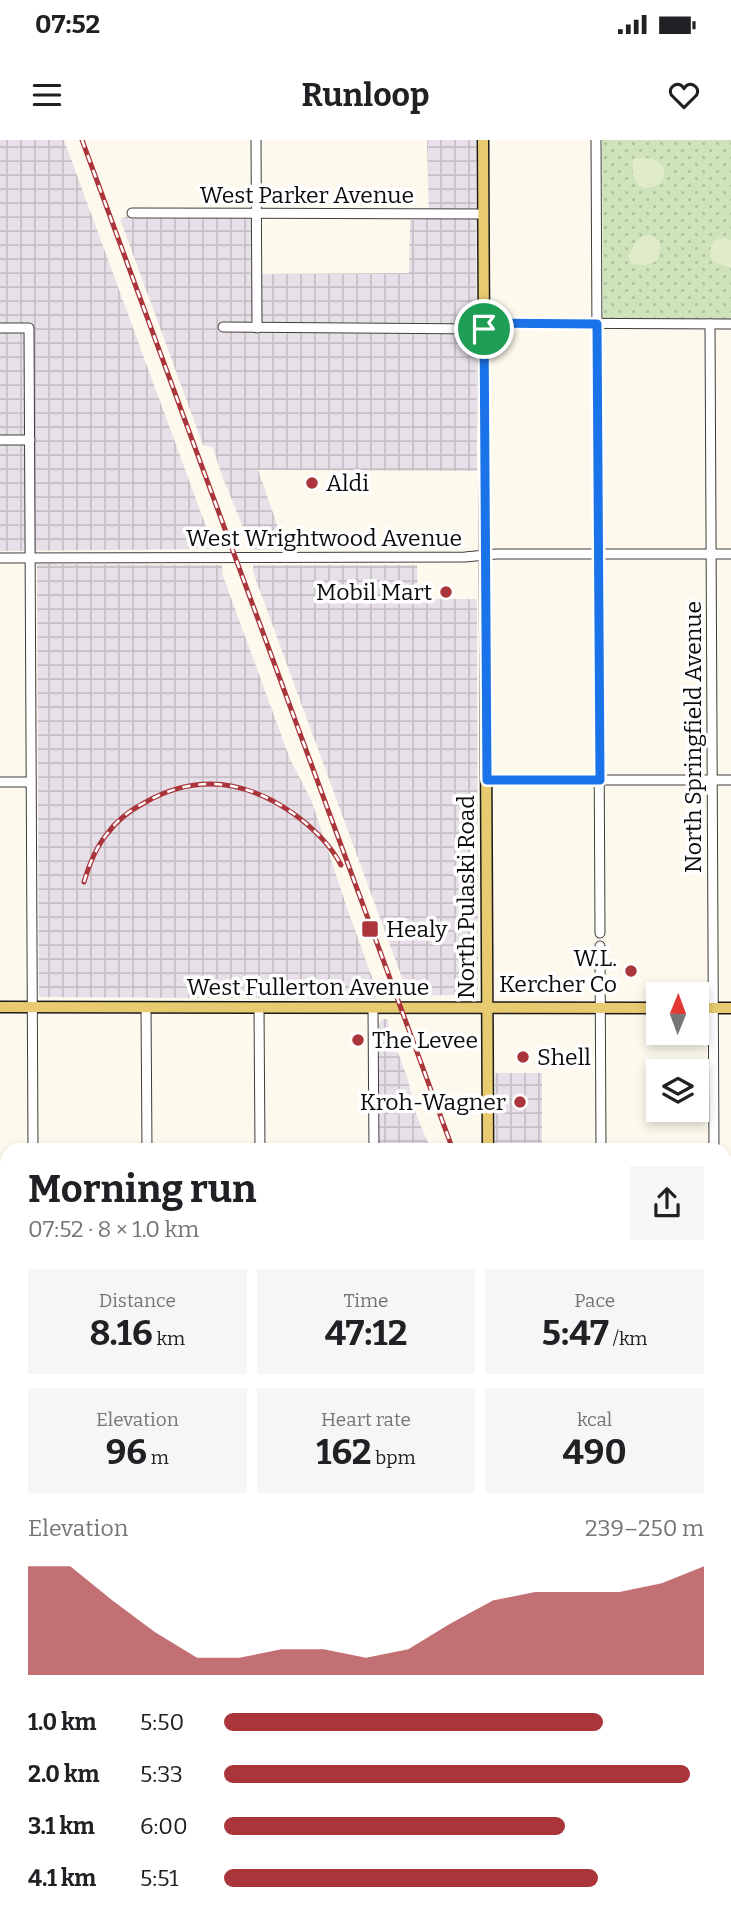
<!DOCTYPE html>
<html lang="en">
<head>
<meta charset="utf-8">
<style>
	body { margin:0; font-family:Bitter,serif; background:#f6f6f6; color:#202124; height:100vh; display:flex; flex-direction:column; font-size:26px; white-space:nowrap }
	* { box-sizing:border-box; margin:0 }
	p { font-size:23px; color:#757577 }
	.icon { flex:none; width:38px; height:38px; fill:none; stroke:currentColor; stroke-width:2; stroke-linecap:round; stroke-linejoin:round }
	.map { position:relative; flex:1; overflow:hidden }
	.panel { position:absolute; left:0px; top:1003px; width:732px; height:779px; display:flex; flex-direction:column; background:#fff; border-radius:21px 21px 0 0; box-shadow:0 4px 10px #0003 }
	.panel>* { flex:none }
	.needle { width:46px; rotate:1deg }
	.buttons { position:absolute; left:646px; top:842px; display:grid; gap:14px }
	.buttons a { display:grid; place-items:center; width:63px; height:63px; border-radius:0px; background:#fff; box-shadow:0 4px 10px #0003; font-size:35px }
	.pin { position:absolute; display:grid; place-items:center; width:60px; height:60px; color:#fff; margin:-30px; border:4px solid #fff; border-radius:50%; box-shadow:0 2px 7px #0007 }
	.round { display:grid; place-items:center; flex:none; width:74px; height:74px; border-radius:0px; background:#f6f6f6 }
	.overview { display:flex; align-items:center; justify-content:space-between; height:119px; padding:0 28px }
	h1 { font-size:38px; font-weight:700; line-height:52px }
	.metrics { display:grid; grid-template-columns:repeat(3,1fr); gap:10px; height:119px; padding:7px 28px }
	.metrics div { display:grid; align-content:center; border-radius:0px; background:#f6f6f6; text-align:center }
	.metrics b { font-size:35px; font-weight:700 }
	.metrics small { font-size:19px; font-weight:400 }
	.metrics p { font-size:19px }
	.chart { height:196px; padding:14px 28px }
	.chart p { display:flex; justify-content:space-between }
	.chart svg { width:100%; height:126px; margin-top:7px; fill:#aa353b; opacity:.7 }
	ul { padding:0 28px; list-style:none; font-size:23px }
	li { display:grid; grid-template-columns:112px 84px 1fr; align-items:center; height:52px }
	li i { height:18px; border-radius:9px; background:#aa353b }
	.status { display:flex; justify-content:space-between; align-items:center; height:49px; padding:0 35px; background:#fff; direction:ltr }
	.status svg { height:19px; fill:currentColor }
	header { display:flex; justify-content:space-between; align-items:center; height:91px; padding:0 28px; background:#fff; font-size:32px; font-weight:700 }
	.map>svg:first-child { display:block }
	.industrial { fill:url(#industrial-grid) }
	.park { fill:url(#park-dots) }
	.pitch { fill:#e0ebca }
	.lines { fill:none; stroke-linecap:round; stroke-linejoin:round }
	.minor-casing { stroke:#3e3e3e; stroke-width:11 }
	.major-casing { stroke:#1c1c1c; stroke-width:13 }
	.minor { stroke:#fff; stroke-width:9 }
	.major { stroke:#e8ca71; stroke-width:10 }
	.rail-casing { stroke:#aa353b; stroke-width:5 }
	.rail { stroke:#fff; stroke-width:2.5; stroke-dasharray:8; stroke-linecap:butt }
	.route-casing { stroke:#fff; stroke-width:14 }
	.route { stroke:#1a73e8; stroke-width:9 }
	.poi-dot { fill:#aa353b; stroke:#fff; stroke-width:2.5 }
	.labels { text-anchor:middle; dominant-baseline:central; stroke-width:7; stroke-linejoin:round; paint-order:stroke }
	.street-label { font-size:23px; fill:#0b0b0b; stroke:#fff }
	.poi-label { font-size:23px; fill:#0b0b0b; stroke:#fff; text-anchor:start }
</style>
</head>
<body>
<div class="status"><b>07:52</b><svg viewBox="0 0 49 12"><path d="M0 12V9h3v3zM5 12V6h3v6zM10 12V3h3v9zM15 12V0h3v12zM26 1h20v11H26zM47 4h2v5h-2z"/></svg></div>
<header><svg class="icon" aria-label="menu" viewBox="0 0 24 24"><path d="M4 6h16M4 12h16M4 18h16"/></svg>Runloop<svg class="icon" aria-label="heart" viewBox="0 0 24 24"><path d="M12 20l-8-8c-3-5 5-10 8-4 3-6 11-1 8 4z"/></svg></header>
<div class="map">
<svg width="731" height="1780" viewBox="0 0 731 1780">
	<defs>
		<pattern id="industrial-grid" width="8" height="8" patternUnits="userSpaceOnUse" patternTransform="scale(1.75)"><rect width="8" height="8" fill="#e8e0e9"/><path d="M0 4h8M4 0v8" fill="none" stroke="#c6bfc6"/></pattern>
		<pattern id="park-dots" width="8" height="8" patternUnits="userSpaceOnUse" patternTransform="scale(1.75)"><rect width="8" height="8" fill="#cfe3ba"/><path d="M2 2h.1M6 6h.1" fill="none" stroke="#b0c19f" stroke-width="1.8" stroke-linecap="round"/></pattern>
	</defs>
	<rect width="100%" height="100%" fill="#fdf9ec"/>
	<!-- industrial -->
	<g class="industrial">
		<polygon points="0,0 64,0 211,400 211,409 0,411"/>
		<polygon points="427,0 476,0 477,331 258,330 286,410 252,410 221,333 213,307 203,305 120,79 128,76 129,79 251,79 251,134 409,133 410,80 429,79"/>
		<polygon points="37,424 222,425 223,436 290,619 312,662 347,768 376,848 376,859 39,857"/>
		<polygon points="253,425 417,425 418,459 477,459 478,855 438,855 416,857 412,846 405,846 253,432"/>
		<polygon points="383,879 388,879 388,885 408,940 416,974 431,1010 379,1010 379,884"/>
		<rect x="495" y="933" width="47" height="77"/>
	</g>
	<!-- park -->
	<polygon class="park" points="602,0 731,0 731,180 603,181"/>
	<!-- pitch -->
	<g class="pitch">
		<path d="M634,18C647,18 659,17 665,30L661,43C656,45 650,49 644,48C632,46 631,27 634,18Z"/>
		<path d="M650,95C663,100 662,108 657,121L646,125L632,124L628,116L635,103L643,96Z"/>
		<polygon points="726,98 731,100 731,128 713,122 710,114 711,105 717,99"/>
	</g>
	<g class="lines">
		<!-- minor casing -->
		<g class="minor-casing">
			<g id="minor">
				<polyline points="256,0 257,188"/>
				<polyline points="596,0 600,793"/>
				<polyline points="132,73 483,74"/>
				<polyline points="484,183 731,184"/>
				<polyline points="710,184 714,1010"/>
				<polyline points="223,187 484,189"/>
				<polyline points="0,188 29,188 33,1010"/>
				<polyline points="0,300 30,300"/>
				<polyline points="0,418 465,417 496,414 731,414"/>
				<polyline points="487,640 731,640"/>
				<polyline points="0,642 31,642"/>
				<polyline points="600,806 601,1010"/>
				<polyline points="146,868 147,1010"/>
				<polyline points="259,868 260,1010"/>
				<polyline points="373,868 374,1010"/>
				<polyline points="0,1095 7,1095"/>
				<polyline points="724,1096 731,1096"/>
				<polyline points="0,1323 7,1323"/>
				<polyline points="724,1324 731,1324"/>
				<polyline points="0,1549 7,1549"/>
				<polyline points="724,1551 731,1551"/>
			</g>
		</g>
		<!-- major casing -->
		<g class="major-casing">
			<g id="major">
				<polyline points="483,0 488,1010"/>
				<polyline points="0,867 658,868"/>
				<polyline points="696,868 731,868"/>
				<polyline points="0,1777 731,1778"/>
			</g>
		</g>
		<!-- minor -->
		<use href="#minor" class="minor"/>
		<!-- major -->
		<use href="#major" class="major"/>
		<!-- rail casing -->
		<g class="rail-casing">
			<g id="rail">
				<polyline points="82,0 453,1010"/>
				<path d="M84,742C89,725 96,707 107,694C117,680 129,671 144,663C196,633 246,640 294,674C313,688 330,704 341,725"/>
				<polyline points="724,1752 731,1769"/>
			</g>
		</g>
		<!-- rail -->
		<use href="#rail" class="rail"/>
	</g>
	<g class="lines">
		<!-- route casing -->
		<g class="route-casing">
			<polygon id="route" points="484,183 597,184 600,640 487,640"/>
		</g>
		<!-- route -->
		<use href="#route" class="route"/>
	</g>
	<!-- markers -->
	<g class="poi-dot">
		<circle cx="312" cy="343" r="7"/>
		<circle cx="446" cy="452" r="7"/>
		<rect x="361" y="780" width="18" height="18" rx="3.5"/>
		<circle cx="631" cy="831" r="7"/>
		<circle cx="358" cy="900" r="7"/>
		<circle cx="523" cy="917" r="7"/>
		<circle cx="520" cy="962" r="7"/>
	</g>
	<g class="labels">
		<!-- street labels -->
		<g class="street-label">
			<text x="307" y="55">West Parker Avenue</text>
			<text x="324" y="398">West Wrightwood Avenue</text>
			<text transform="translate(693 597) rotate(-90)">North Springfield Avenue</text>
			<text transform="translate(466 757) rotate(-90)">North Pulaski Road</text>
			<text x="308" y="847">West Fullerton Avenue</text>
		</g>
		<!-- poi labels -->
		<g class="poi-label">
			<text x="326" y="343">Aldi</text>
			<text x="432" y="452" text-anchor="end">Mobil Mart</text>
			<text x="386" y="789">Healy</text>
			<text x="617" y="818" text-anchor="end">W.L.<tspan x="617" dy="26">Kercher Co</tspan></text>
			<text x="372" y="900">The Levee</text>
			<text x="537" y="917">Shell</text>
			<text x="506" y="962" text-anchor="end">Kroh-Wagner</text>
		</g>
	</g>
</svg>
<div class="buttons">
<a><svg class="needle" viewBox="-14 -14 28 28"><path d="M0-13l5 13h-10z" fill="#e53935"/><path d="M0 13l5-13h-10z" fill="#757577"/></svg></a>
<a><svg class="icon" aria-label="layers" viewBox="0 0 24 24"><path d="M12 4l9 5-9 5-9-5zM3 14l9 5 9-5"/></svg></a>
</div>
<div class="pin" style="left:484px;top:189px;background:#1e9e55"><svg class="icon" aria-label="arrive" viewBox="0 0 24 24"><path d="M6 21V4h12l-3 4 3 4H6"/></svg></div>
<section class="panel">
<div class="overview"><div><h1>Morning run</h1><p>07:52 · 8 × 1.0 km</p></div><a class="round"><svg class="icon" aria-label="share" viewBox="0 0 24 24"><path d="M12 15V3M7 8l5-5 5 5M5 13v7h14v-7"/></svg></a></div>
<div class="metrics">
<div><p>Distance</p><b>8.16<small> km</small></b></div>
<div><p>Time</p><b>47:12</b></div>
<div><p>Pace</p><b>5:47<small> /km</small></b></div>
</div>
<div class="metrics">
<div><p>Elevation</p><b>96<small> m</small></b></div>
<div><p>Heart rate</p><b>162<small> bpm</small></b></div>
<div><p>kcal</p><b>490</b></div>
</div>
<div class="chart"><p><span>Elevation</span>239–250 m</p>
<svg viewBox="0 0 160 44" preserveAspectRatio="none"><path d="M0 44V6L10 6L20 18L30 29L40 38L50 38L60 35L70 35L80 38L90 35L100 26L110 18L120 15L130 15L140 15L150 12L160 6V44z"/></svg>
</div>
<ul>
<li><b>1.0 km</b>5:50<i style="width:79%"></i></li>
<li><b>2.0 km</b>5:33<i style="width:97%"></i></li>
<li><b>3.1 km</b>6:00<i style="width:71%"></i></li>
<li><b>4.1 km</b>5:51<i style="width:78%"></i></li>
</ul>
</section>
</div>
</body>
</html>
